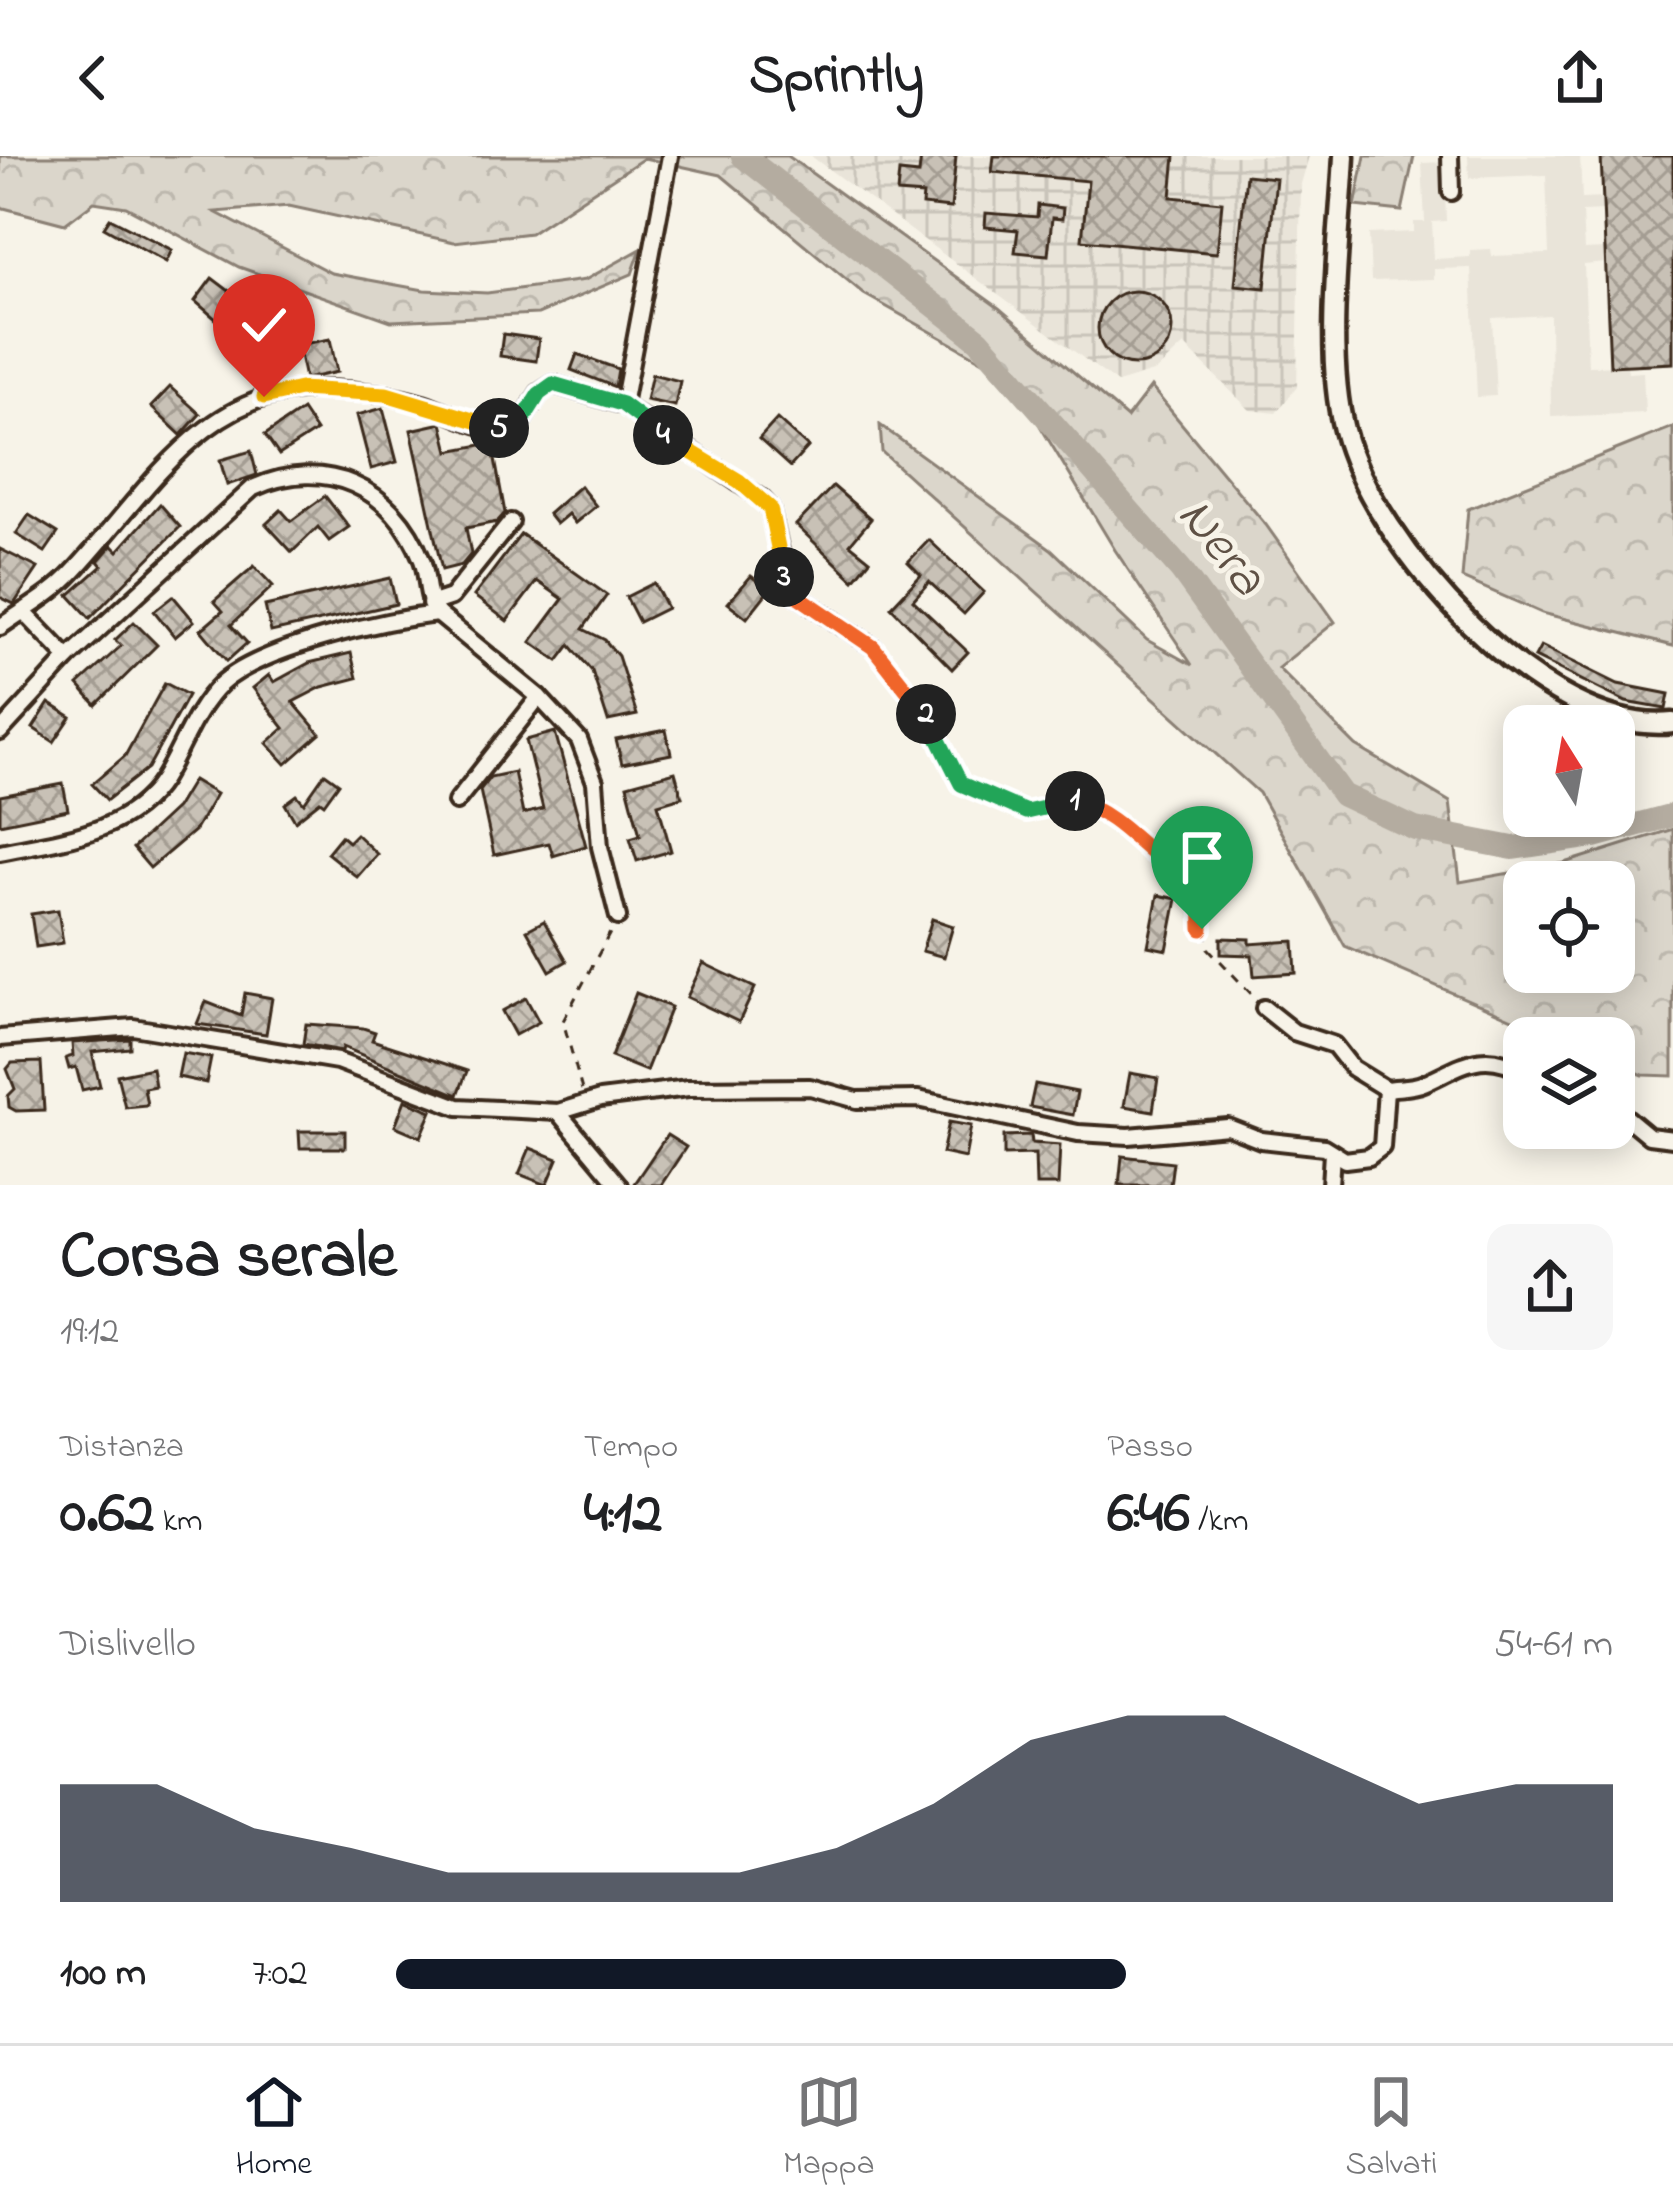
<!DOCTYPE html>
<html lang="it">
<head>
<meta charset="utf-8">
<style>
	body { margin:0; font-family:"Indie Flower",sans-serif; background:#f6f6f6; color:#202124; height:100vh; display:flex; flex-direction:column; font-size:45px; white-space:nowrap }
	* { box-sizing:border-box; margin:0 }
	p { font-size:39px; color:#757577 }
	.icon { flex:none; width:66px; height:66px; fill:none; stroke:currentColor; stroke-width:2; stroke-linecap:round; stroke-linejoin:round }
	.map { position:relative; height:1029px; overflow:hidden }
	.side { display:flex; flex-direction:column; background:#fff; flex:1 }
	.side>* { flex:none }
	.needle { width:78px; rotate:349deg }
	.fabs { position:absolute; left:1503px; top:549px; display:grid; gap:24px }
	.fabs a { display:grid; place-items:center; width:132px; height:132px; border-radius:24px; background:#fff; box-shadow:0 6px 30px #0003; font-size:60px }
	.pin { position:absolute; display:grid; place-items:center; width:102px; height:102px; color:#fff; margin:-123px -51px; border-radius:50% 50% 50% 0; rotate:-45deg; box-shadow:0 0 12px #0007 }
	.pin .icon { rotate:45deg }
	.km { position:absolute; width:60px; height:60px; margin:-30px; border-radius:50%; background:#222; color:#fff; font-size:33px; line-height:60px; text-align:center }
	.round { display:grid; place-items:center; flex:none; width:126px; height:126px; border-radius:24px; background:#f6f6f6 }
	.headline { display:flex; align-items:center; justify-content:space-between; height:204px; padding:0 60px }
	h1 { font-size:66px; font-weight:800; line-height:90px }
	.stats { display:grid; grid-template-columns:repeat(3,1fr); gap:18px; height:204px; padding:12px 60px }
	.stats div { display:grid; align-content:center }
	.stats b { font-size:60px; font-weight:800 }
	.stats small { font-size:33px; font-weight:400 }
	.stats p { font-size:33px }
	.chart { height:336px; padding:24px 60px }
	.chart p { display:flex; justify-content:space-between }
	.chart svg { width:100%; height:216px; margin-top:12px; fill:#111827; opacity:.7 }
	ul { padding:0 60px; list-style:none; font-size:39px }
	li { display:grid; grid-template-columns:192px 144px 1fr; align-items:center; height:90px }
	li i { height:30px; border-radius:15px; background:#111827 }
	header { display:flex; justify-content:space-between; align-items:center; height:156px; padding:0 60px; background:#fff; font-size:54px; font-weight:800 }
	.dock { display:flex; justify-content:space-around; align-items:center; height:168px; border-top:3px solid #e0e0e0; background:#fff; font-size:33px; color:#757577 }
	.dock a { display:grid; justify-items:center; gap:6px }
	.dock .on { color:#111827 }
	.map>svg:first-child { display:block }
	.built { fill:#e9e4d9 }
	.industrial { fill:url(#industrial-grid) }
	.forest { fill:url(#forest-crowns); stroke:#8b8074; stroke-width:3; fill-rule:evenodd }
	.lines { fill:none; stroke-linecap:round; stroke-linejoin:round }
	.river { stroke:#b4aca0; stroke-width:24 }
	.building { fill:url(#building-cross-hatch); stroke:#3b2a1e; stroke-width:3 }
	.minor-casing { stroke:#3b2a1e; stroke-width:22 }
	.major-casing { stroke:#3b2a1e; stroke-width:27 }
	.path { stroke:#3b2a1e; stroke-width:3; stroke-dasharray:9 9; stroke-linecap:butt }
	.minor { stroke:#f7f3e8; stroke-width:14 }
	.major { stroke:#f7f3e8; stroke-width:18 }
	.split-1-casing { stroke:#fff; stroke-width:24 }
	.split-2-casing { stroke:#fff; stroke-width:24 }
	.split-3-casing { stroke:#fff; stroke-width:24 }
	.split-4-casing { stroke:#fff; stroke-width:24 }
	.split-5-casing { stroke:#fff; stroke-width:24 }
	.split-6-casing { stroke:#fff; stroke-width:24 }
	.split-1 { stroke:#f0652b; stroke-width:15 }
	.split-2 { stroke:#22a559; stroke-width:15 }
	.split-3 { stroke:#f0652b; stroke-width:15 }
	.split-4 { stroke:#f5b400; stroke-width:15 }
	.split-5 { stroke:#22a559; stroke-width:15 }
	.split-6 { stroke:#f5b400; stroke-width:15 }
	.labels { text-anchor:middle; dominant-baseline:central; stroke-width:10; stroke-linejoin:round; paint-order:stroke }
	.water-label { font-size:54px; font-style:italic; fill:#5f5145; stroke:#f7f3e8 }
</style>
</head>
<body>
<header><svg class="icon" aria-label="back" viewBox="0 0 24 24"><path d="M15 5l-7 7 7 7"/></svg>Sprintly<svg class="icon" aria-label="share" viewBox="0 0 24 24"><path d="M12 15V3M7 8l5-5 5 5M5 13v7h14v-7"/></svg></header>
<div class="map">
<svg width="1673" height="1029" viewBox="0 0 1673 1029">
	<defs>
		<pattern id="industrial-grid" width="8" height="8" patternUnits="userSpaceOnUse" patternTransform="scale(3)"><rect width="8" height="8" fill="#e9e4d9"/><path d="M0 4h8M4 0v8" fill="none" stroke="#c9c4ba"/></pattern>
		<pattern id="forest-crowns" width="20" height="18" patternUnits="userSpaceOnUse" patternTransform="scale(3)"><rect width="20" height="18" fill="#dbd6cb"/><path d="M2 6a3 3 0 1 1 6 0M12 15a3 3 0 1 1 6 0" fill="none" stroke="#bdb8ae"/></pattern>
		<pattern id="building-cross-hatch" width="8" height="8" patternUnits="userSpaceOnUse" patternTransform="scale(3)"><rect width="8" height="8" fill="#c8c1b6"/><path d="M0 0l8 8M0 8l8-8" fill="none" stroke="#a49d93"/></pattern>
	</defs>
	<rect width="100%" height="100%" fill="#f7f3e8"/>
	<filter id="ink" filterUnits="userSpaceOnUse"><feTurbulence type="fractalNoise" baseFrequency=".00833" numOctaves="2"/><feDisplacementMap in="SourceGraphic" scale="24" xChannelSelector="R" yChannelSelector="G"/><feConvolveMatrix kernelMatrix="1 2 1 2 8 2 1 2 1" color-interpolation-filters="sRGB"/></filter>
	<g filter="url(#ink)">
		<!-- built -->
		<polygon class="built" points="1468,0 1580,0 1582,43 1603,42 1603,55 1582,56 1584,94 1605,93 1606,107 1584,109 1588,210 1627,209 1628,217 1643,216 1645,257 1551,261 1550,159 1492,162 1496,240 1477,241 1471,112 1434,113 1434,123 1371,125 1369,78 1414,76 1414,66 1425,66 1422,7 1444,6 1446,65 1432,66 1434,103 1470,101 1470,94 1491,93 1492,100 1549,98 1546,19 1469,22"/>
		<!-- industrial -->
		<polygon class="industrial" points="811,0 1309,0 1301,28 1297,231 1276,257 1250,254 1184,189 1156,215 1117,227"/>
		<!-- forest -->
		<g class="forest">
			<path d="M0,0H788L999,152L1127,262L1151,231L1266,369L1335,466L1278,512L1356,590L1450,646L1460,726L1565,707L1673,673V920L1643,919L1614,907V882H1556L1345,790L1259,637L882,296L880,269L1051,393L1147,484L1192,509L1115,394L1010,220L864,138L721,19L644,2L530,77L454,86L289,50L215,56L331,117L424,134L487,137L585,124L641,93L632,118L538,158L391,165L239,111L126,51L94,46L65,68L0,51ZM1524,726H1614V816H1524Z"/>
			<polygon points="1365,0 1414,0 1402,55 1355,50"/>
			<polygon points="1673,271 1673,490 1542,457 1462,422 1468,353"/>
		</g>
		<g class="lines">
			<!-- river -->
			<polyline class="river" points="743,0 979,184 1181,414 1343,639 1415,673 1513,692 1595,680 1673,659"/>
		</g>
		<!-- building -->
		<g class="building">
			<polygon points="921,0 956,0 951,52 922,49 923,39 897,37 899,16 919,18"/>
			<polygon points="994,0 1175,0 1171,41 1222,46 1217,97 1082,84 1088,25 992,16"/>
			<polygon points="1601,0 1673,0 1673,207 1610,210"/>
			<polygon points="1246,19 1276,22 1265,132 1235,129"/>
			<polygon points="1038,49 1063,52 1062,63 1052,62 1048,99 1015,96 1018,74 985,71 986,57 1037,61"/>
			<polygon points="110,62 172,94 166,106 104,71"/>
			<polygon points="212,122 249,150 256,138 293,160 270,199 233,178 195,145"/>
			<circle cx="1135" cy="172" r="37"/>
			<polygon points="503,178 539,183 536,205 500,200"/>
			<polygon points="330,183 337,216 305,223 298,189"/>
			<polygon points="577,198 618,213 615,231 571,214"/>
			<polygon points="652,218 680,225 675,250 646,244"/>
			<polygon points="170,231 200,258 181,279 151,251"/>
			<polygon points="383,252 397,306 371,313 357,259"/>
			<polygon points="302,254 316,275 279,299 265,279"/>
			<polygon points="777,263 808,291 790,311 759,283"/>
			<polygon points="442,267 449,295 492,287 505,357 497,366 466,372 471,398 462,409 442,414 411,274"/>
			<polygon points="251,295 257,319 227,329 220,304"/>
			<polygon points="580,330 596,350 575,367 568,358 556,368 548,358"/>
			<polygon points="833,330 871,363 850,388 870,404 854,424 796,369"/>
			<polygon points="325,340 349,371 329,385 318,371 292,396 266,368 281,354 291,365"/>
			<polygon points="160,348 180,371 90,462 69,439 102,410 98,405 112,389 118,395"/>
			<polygon points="29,359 58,377 45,396 16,378"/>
			<polygon points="521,378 607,439 583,473 605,484 618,500 637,559 608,565 592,515 570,489 558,505 531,486 563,443 537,425 507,465 474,440"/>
			<polygon points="929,384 984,436 964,458 929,426 913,444 968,496 952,513 891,451 921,419 908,406"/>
			<polygon points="0,393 38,412 14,448 0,441"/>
			<polygon points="254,410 273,430 231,469 247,487 227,505 201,474 223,455 214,445"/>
			<polygon points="751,420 769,434 747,462 728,447"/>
			<polygon points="390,422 396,448 271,476 265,450"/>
			<polygon points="654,427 667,452 639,466 626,441"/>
			<polygon points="173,440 194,465 175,481 154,455"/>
			<polygon points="134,466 157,489 96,549 78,529 121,490 115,484"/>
			<polygon points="1541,490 1618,528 1669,538 1666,553 1626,546 1535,501"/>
			<polygon points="351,497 357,522 322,531 293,546 320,578 286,608 267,587 284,572 253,532 269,519 274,526 309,507"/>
			<polygon points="165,527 188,539 148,612 107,644 92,628 125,600"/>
			<polygon points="49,547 71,561 54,586 33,572"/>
			<polygon points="666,574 671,598 622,608 616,584"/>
			<polygon points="555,576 586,690 553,700 549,687 494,699 480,634 490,621 514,616 523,658 543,653 526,584"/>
			<polygon points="675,616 682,641 658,648 671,695 637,705 630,682 640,679 627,629"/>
			<polygon points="325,617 339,627 324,648 320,645 295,665 285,648 297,639 304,647"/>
			<polygon points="193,624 216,638 195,674 150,712 133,692 176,652"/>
			<polygon points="63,628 68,654 0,668 0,640"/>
			<polygon points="356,678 377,698 357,721 327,697 341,680 348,686"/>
			<polygon points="1158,739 1177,743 1167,794 1148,790"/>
			<polygon points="58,754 63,787 36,791 31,758"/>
			<polygon points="932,763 953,770 944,801 922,795"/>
			<polygon points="544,765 567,805 550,815 527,774"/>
			<polygon points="1221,782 1250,783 1250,788 1294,785 1296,817 1254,820 1252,799 1221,798"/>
			<polygon points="703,807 755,832 739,866 687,841"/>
			<polygon points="245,837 272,842 266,878 197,868 206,846 241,860"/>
			<polygon points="636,837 671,851 646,915 611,901"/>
			<polygon points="526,842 539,866 515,879 502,855"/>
			<polygon points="306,868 363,872 375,876 372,884 467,915 458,939 343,891 342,895 303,888"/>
			<polygon points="130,883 130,892 92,896 100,930 82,934 76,911 69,913 66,902 73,900 72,887"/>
			<polygon points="183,897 211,902 206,927 178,921"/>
			<polygon points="41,906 44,954 16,955 9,951 8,940 15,933 7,913 12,907"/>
			<polygon points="152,912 155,930 144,932 147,949 125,951 117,919"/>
			<polygon points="1130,917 1158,922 1153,955 1124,950"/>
			<polygon points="1035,928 1077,936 1073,959 1030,951"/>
			<polygon points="405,944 432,955 421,981 395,970"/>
			<polygon points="949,966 971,970 965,1002 942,997"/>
			<polygon points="299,975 345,975 345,992 300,992"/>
			<polygon points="667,979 686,991 661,1029 633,1029"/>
			<polygon points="1031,979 1032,987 1060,989 1058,1029 1036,1029 1035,998 1004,999 1004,980"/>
			<polygon points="530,992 558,1003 547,1029 519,1018"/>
			<polygon points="1122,1000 1173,1006 1170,1029 1119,1029"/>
		</g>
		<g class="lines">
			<!-- minor casing -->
			<g class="minor-casing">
				<g id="minor">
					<polyline points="670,0 623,249 761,342 770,352 789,434 873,491"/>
					<polyline points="1450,0 1451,36"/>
					<polyline points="430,448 451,441 511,366"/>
					<path d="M23,455L68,502L253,332C324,300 393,330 422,404C429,423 425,442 438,458"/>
					<path d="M0,471C25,453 52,439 73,416C146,339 203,231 323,233C357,234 390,237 423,247C456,258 482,279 519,270L539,237L553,228L623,249"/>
					<polyline points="0,576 68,502"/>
					<polyline points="456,646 539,541"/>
					<path d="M0,696C59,684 128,678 163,623C182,592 194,554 221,528C259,492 386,463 438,458L539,541L579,584L595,626L600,691L618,761"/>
					<polyline points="1264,852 1294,876 1334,889 1352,912 1386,933"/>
					<polyline points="0,882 133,871 337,905 458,951 558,956 600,943 688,932 810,931 857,944 918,943 1078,977 1129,980 1228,971 1261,984 1324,991 1345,1004 1369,1001 1382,991 1386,933"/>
					<path d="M1386,933C1398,931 1413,932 1424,927C1462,910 1483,891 1524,916"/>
					<polyline points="1614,951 1649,980 1673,983"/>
					<polyline points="558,956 619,1029"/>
					<polyline points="1330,1029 1332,997"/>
				</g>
			</g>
			<!-- major casing -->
			<g class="major-casing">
				<path id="major" d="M1344,0C1340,82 1324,195 1344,274C1373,388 1544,582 1673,567"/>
			</g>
			<!-- path -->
			<g class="path">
				<path d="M882,502L927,559L961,627L1026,656C1132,624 1123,701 1201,728L1208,792L1255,842"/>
				<polyline points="582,934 563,865 612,773"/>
			</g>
			<!-- minor -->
			<use href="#minor" class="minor"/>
			<!-- major -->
			<use href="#major" class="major"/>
		</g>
	</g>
	<g class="lines" filter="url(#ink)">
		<!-- split-1 casing -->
		<g class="split-1-casing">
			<path id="split-1" d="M1075,645C1130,662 1151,711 1201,728L1202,773"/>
		</g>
		<!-- split-2 casing -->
		<g class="split-2-casing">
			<polyline id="split-2" points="926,558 961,628 1026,656 1075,645"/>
		</g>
		<!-- split-3 casing -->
		<g class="split-3-casing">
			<polyline id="split-3" points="784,421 789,434 873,491 926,558"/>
		</g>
		<!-- split-4 casing -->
		<g class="split-4-casing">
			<polyline id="split-4" points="663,279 739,325 770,352 784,421"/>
		</g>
		<!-- split-5 casing -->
		<g class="split-5-casing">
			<polyline id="split-5" points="499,272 519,270 539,238 553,228 622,248 663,279"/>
		</g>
		<!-- split-6 casing -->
		<g class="split-6-casing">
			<polyline id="split-6" points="264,241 300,233 386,238 499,272"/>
		</g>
		<!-- split-1 -->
		<use href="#split-1" class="split-1"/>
		<!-- split-2 -->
		<use href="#split-2" class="split-2"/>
		<!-- split-3 -->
		<use href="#split-3" class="split-3"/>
		<!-- split-4 -->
		<use href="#split-4" class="split-4"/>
		<!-- split-5 -->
		<use href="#split-5" class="split-5"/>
		<!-- split-6 -->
		<use href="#split-6" class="split-6"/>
	</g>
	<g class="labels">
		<!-- water labels -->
		<g class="water-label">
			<text transform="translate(1220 392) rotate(52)">Nera</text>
		</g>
	</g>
</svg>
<div class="fabs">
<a><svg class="needle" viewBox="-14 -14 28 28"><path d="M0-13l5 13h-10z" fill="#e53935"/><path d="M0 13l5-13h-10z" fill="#757577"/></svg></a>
<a><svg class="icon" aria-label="locate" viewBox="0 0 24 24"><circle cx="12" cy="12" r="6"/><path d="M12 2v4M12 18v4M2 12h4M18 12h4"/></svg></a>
<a><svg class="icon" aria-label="layers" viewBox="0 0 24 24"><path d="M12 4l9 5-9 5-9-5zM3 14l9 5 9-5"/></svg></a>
</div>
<div class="pin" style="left:1202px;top:773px;background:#1e9e55"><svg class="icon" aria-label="arrive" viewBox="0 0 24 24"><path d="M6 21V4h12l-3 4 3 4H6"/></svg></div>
<div class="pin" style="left:264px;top:241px;background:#d93025"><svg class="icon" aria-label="check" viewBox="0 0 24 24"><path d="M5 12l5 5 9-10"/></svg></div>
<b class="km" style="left:1075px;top:645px">1</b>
<b class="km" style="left:926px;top:558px">2</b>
<b class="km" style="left:784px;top:421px">3</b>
<b class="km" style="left:663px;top:279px">4</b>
<b class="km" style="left:499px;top:272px">5</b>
</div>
<section class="side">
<div class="headline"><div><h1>Corsa serale</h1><p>19:12</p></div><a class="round"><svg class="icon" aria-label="share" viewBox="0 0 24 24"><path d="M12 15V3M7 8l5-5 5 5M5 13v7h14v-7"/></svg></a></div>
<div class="stats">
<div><p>Distanza</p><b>0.62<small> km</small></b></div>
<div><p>Tempo</p><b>4:12</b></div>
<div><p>Passo</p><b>6:46<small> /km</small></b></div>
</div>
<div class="chart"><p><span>Dislivello</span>54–61 m</p>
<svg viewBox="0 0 160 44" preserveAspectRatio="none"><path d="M0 44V20L10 20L20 29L30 33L40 38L50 38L60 38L70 38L80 33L90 24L100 11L110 6L120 6L130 15L140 24L150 20L160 20V44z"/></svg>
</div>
<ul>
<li><b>100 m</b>7:02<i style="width:60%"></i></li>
</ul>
</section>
<nav class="dock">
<a class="on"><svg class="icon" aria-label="home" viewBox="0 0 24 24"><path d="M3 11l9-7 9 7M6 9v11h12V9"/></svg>Home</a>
<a><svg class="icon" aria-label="map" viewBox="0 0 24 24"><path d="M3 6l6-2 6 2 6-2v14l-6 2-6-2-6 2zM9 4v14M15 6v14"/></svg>Mappa</a>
<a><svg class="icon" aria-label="saved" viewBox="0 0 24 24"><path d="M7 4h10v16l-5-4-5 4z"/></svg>Salvati</a>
</nav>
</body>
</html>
